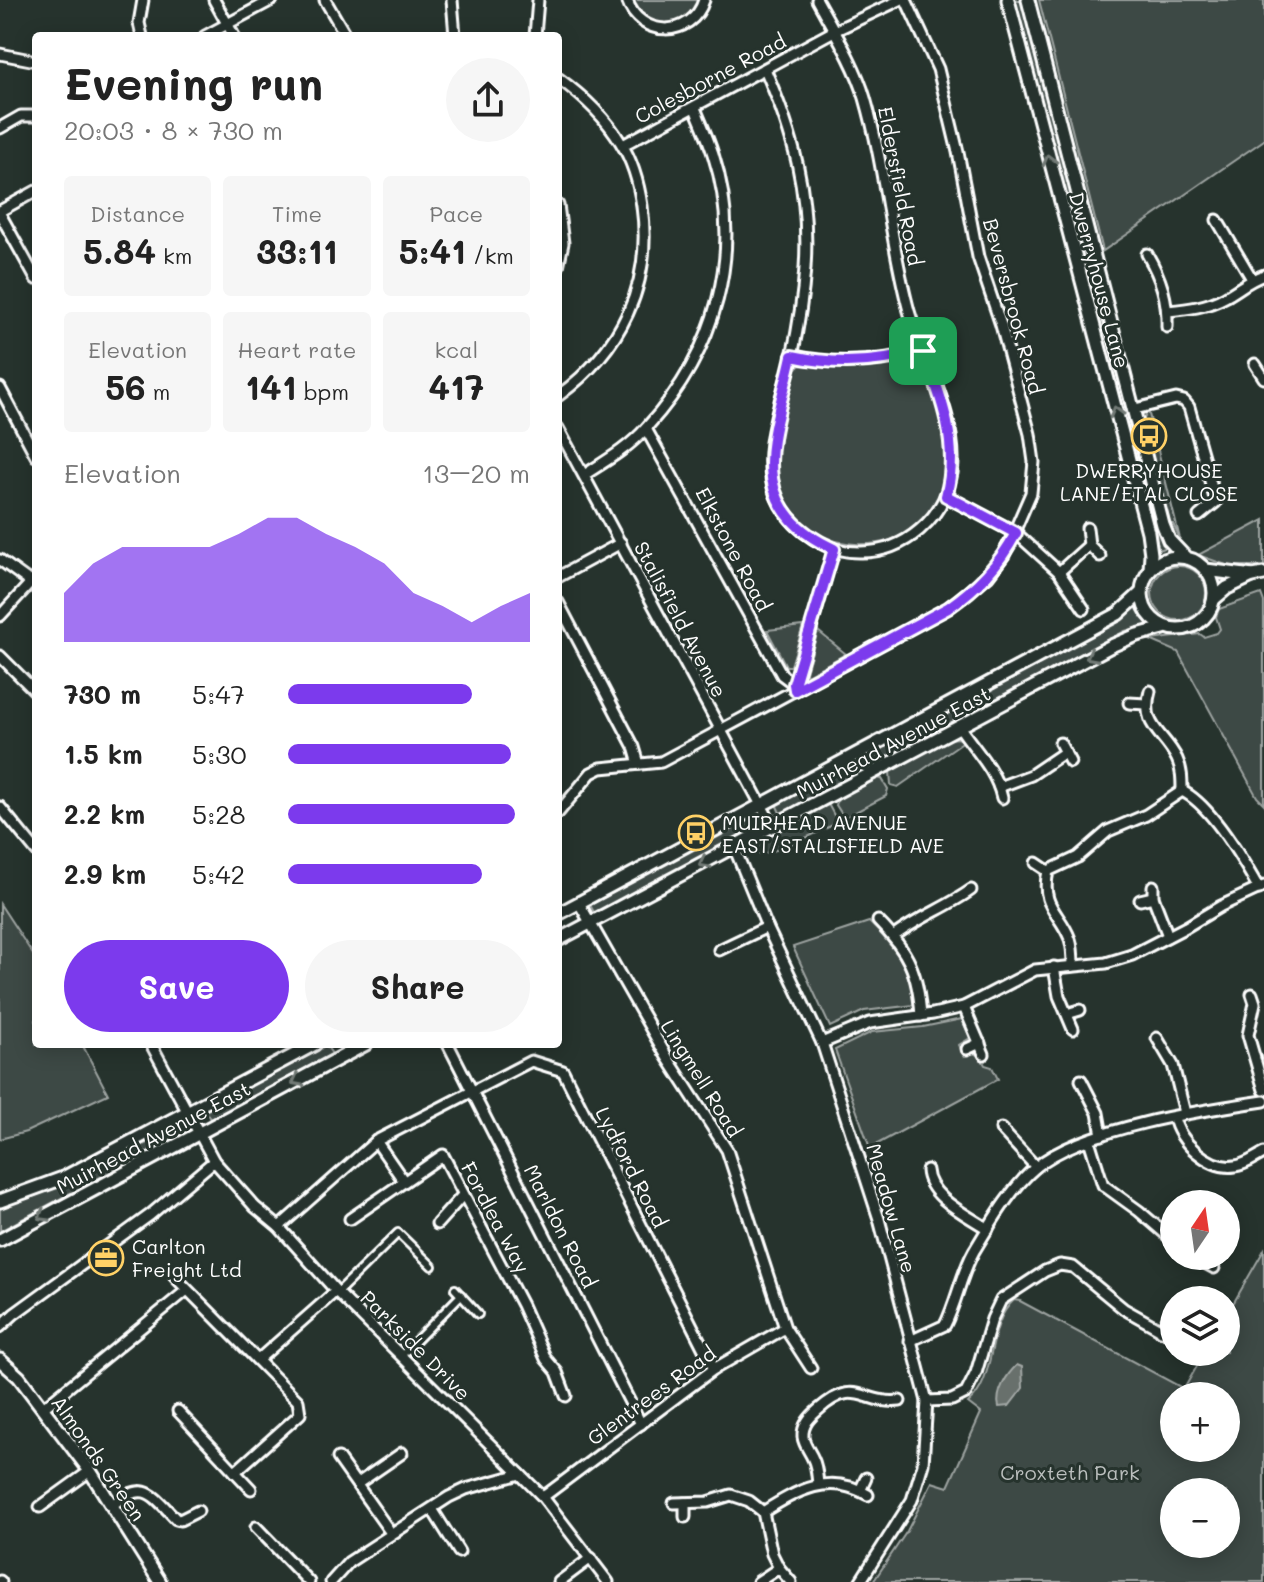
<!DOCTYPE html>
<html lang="en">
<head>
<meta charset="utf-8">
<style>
	body { margin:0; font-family:Mali,sans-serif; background:#f6f6f6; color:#222; height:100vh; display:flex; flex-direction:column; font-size:30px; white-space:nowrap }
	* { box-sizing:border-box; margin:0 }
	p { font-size:26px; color:#767676 }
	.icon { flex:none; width:44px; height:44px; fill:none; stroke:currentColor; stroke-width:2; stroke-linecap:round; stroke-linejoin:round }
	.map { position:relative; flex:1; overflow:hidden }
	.sheet { position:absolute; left:32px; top:32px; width:530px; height:1016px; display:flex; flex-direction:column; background:#fff; border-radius:8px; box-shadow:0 4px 20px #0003 }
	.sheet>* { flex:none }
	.needle { width:52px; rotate:13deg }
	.tools { position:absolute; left:1160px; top:1190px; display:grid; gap:16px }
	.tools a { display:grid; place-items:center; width:80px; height:80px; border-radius:50%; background:#fff; box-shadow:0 4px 20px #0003; font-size:40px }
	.pin { position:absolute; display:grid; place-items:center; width:68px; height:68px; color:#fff; margin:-34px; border-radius:16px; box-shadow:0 4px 12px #0006 }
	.round { display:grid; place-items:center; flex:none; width:84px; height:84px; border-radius:42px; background:#f6f6f6 }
	.head { display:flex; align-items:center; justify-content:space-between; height:136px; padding:0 32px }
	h1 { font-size:44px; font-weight:800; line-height:60px }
	.stats { display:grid; grid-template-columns:repeat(3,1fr); gap:12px; height:136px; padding:8px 32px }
	.stats div { display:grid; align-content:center; border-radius:8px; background:#f6f6f6; text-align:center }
	.stats b { font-size:34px; font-weight:800 }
	.stats small { font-size:22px; font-weight:400 }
	.stats p { font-size:22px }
	.chart { height:224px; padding:16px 32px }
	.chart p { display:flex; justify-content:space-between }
	.chart svg { width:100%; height:144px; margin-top:8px; fill:#7c3aed; opacity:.7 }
	.primary-button { display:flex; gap:16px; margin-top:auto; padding:16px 32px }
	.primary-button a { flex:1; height:92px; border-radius:48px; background:#7c3aed; color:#fff; font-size:32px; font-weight:800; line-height:92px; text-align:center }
	.primary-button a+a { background:#f6f6f6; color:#222 }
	ul { padding:0 32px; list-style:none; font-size:26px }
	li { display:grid; grid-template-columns:128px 96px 1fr; align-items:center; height:60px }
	li i { height:20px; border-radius:10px; background:#7c3aed }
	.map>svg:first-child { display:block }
	.green { fill:#3e4944; stroke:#9ea4a2; stroke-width:2; fill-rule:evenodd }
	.water { fill:#67706c; stroke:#a4a9a7; stroke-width:2 }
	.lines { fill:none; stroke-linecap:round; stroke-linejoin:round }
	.pedestrian-casing { stroke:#fff; stroke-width:12 }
	.minor-casing { stroke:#fff; stroke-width:15 }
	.tertiary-casing { stroke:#fff; stroke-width:17 }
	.pedestrian { stroke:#26332d; stroke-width:6 }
	.minor { stroke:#26332d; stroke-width:9 }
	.tertiary { stroke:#26332d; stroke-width:11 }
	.oneway { stroke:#727a76 }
	.route-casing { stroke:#fff; stroke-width:16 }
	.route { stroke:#7c3aed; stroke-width:10 }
	.labels { text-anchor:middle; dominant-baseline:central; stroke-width:6; stroke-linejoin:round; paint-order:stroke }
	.street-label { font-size:20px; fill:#fff; stroke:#26332d }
	.poi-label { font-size:20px; fill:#fff; stroke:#26332d; text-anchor:start }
	.park-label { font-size:20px; fill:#bbbfbe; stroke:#26332d }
</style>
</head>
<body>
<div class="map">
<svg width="1264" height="1582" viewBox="0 0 1264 1582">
	<rect width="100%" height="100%" fill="#26332d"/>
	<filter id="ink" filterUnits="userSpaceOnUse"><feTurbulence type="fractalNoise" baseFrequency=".0125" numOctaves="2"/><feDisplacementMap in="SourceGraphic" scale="16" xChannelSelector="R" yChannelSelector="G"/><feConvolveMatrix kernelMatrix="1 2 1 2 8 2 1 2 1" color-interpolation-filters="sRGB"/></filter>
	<g filter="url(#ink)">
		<!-- green -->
		<g class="green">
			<path d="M631,0H700C682,33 648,34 631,0Z"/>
			<polygon points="1014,0 1024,0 1168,547 1159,550 1081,247"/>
			<polygon points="1039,0 1264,0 1264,140 1103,251"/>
			<path d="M918,359C930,373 934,398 939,416C943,433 948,452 946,470C934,573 780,567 775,464C774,433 788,399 796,369L800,365C841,370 877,369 918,359Z"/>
			<polygon points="1147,412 1149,414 1180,539 1173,524 1170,524 1143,421"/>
			<polygon points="1264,520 1264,566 1229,566 1198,555"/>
			<circle cx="1179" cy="593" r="27"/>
			<polygon points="1261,594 1264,602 1264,804 1257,797 1178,652 1150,640 1200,634 1204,637 1217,633 1220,629 1216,617 1219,609"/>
			<polygon points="1140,604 1153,624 1125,631 781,815 776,804 1117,621"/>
			<polygon points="803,626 791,666 786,666 767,630"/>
			<polygon points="818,631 846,654 807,675 806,672"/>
			<polygon points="958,738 964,741 898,787 891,785 890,771 950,739"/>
			<polygon points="876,778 882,779 888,789 886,796 848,816 843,816 836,805 838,799"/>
			<path d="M828,804L836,819L833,825C815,833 770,858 752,853L753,848L769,839V836Z"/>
			<polygon points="749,819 754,829 595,914 590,905"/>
			<polygon points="0,904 36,959 36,1044 82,1044 108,1094 26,1132 0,1139"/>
			<path d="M869,922C894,946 912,969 914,1005L864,1011L830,1027L793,947Z"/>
			<polygon points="962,1019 970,1038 959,1045 964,1056 973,1053 980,1056 985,1065 992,1067 998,1079 870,1148 835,1050 872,1032 923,1027"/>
			<polygon points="326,1045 332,1054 210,1119 205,1110"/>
			<path d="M176,1128L179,1135L0,1231V1207C62,1190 119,1157 176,1128Z"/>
			<path d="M1264,1250V1582H873L907,1531L932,1482L948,1487L981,1413L968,1403C998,1379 985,1326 1014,1300L1020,1301L1184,1389L1205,1352H1226V1316ZM1174,1396H1226V1448H1174ZM1174,1492H1226V1544H1174Z"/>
		</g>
		<!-- water -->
		<path class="water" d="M1017,1365L1022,1367L1023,1388L1009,1406L999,1407C995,1393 1007,1374 1017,1365Z"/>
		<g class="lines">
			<!-- pedestrian casing -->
			<g class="pedestrian-casing">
				<g id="pedestrian">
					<polyline points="455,1289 478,1314"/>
					<polyline points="338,1292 398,1233 432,1266"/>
					<polyline points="401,1356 461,1295"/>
				</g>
			</g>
			<!-- minor casing -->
			<g class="minor-casing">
				<g id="minor">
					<polyline points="214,0 234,36"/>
					<polyline points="325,0 346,36"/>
					<polyline points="452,0 455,36"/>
					<path d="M627,0C639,38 692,39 704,0"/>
					<polyline points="142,36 139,23 143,0"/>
					<polyline points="205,36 272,0"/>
					<polyline points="535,36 538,0"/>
					<polyline points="0,54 36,61"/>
					<path d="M765,69C794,136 810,194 805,268C803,297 798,328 792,357C782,403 755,459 780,504C796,532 826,552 859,552C905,553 944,518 952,473C960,422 923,359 909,311C890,241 885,167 865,98C856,66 833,29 817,0"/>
					<path d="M558,78C583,96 605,116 621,143C633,162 639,185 642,206C653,285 621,350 558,396"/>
					<polyline points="0,128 21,116 36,116"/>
					<polyline points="623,145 834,31 900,0"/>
					<polyline points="558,205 563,243 558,267"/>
					<polyline points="0,211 36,191"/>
					<polyline points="0,214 36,279"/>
					<polyline points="1217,220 1252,279"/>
					<path d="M1147,254C1161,278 1168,300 1167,327"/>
					<path d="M1168,311C1188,309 1207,307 1225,297C1238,290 1249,280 1264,275"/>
					<path d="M792,356C837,366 879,363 923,351"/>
					<polyline points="1255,364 1264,378"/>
					<polyline points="0,388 36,456"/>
					<polyline points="1135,409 1176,399 1184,401 1189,407 1216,502 1199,516"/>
					<polyline points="558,428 773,827"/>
					<polyline points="646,429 782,675 794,684"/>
					<path d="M584,475C606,461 630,447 647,427C715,353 745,252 713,154C708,138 701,123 695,108"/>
					<polyline points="946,496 1016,533 1059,572 1084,609"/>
					<polyline points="1087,528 1089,545"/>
					<polyline points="0,560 33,584"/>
					<polyline points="1059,572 1089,545 1100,556"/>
					<polyline points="558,577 621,543"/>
					<polyline points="558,602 634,747 639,764"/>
					<polyline points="0,616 36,577"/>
					<polyline points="0,656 36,692"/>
					<polyline points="794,687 834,549"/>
					<path d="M1150,691C1140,727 1164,732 1177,759C1182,769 1182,780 1182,791"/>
					<polyline points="1129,703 1146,704"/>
					<path d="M959,726C974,749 996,770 1002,798"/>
					<polyline points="1060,743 1070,762"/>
					<polyline points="999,787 1031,775 1065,752"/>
					<path d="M1182,791C1210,804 1244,862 1259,889"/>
					<polyline points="0,807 36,851"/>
					<polyline points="558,813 591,773 601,768 661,762 948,608 988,576 1004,555 1031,493 1034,462 1030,434 1001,325 978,257 958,152 938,69 906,0"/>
					<polyline points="734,847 767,927 822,1043 879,1219 927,1401 923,1464 912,1500 860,1582"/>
					<polyline points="1036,863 1048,871"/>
					<polyline points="1153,886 1153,897 1168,936"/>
					<polyline points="1140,900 1153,897"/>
					<polyline points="579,903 667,1057 727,1150 785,1328 811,1368"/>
					<path d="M878,921C909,952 918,973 921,1016"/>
					<path d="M893,937C917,918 946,908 971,890"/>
					<polyline points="719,950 767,927"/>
					<path d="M1073,966C1073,957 1073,948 1070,939C1060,912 1040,907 1048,871L1078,857L1108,831L1146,815L1182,791"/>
					<polyline points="1054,967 1059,996 1073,1029"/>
					<polyline points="1252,994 1255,1003 1248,1035 1264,1090"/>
					<polyline points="964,1007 984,1054"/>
					<polyline points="1067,1014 1080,1010"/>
					<polyline points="1157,1038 1173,1065 1185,1113"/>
					<polyline points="822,1043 870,1023 933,1014 964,1007 1035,970 1106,963 1132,955 1186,927 1221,906 1264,886"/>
					<polyline points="151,1044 214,1161 255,1207 279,1227 336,1291 543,1497 608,1582"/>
					<polyline points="448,1044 641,1424"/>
					<polyline points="967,1049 980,1043"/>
					<polyline points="1081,1080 1098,1113 1102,1135"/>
					<path d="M1174,1117C1178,1141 1209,1170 1235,1166C1246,1165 1254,1158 1264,1153"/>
					<polyline points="1001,1129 1036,1167"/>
					<polyline points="1089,1140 1103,1185 1139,1211 1174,1241"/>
					<polyline points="376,1141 403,1180"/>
					<path d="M927,1170C928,1197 967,1215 988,1229"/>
					<polyline points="350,1219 443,1155 522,1305 546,1359 557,1372 566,1396"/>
					<polyline points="437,1224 463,1195"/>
					<polyline points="279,1227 376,1141 531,1061 563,1071 714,1369"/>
					<polyline points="1192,1256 1214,1268"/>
					<polyline points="175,1277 298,1401 300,1414 235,1472"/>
					<polyline points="0,1327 14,1314 150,1215 214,1161"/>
					<polyline points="1161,1331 1169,1316"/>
					<path d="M910,1341L945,1325C957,1301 961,1274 974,1251C991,1223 1011,1188 1036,1167C1082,1128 1203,1110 1264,1101"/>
					<polyline points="259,1359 336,1291"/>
					<polyline points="927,1401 952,1400 966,1393 976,1373 992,1319 1001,1300 1045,1271 1060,1265 1073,1267 1124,1309 1174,1337"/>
					<polyline points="43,1408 187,1290"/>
					<polyline points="178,1411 251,1489"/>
					<polyline points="338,1458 391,1533"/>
					<polyline points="357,1484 402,1453"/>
					<path d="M818,1484C817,1476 817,1467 813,1459C810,1452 804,1445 803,1437C802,1425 810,1417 818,1410C856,1376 862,1405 900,1401"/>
					<polyline points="860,1491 866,1478"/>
					<polyline points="543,1497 714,1369 785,1328"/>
					<polyline points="674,1503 708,1502 731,1495 749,1501 763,1512 772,1554 779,1568 791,1582"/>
					<path d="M112,1505C145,1480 151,1493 176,1519L180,1520L198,1511"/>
					<polyline points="40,1507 90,1471"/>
					<polyline points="432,1509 459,1552"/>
					<path d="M763,1512C798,1490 829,1472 868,1495"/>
					<polyline points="685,1517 685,1503"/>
					<polyline points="256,1527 309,1582"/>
					<polyline points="0,1581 1,1582"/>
					<polyline points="331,1582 349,1562 449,1497 466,1489 520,1474"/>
					<polyline points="559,1582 591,1558"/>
					<polyline points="758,1582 779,1568"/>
				</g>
			</g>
			<!-- tertiary casing -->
			<g class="tertiary-casing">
				<g id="tertiary">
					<polyline points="1008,0 1148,532 1151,554 1150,569"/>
					<polyline points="1028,0 1163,525 1169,540 1186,558"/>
					<circle cx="1178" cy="593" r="36"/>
					<polyline points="1206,570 1253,576 1264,574"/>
					<polyline points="1214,599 1227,588 1252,576"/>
					<polyline points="558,914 1118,614 1142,592"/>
					<polyline points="558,940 1111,646 1137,635 1164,628"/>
					<polyline points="0,1201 63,1178 315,1044"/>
					<polyline points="0,1240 366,1044"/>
					<polyline points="0,1360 19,1377 90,1471 160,1582"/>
				</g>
			</g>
			<!-- pedestrian -->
			<use href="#pedestrian" class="pedestrian"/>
			<!-- minor -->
			<use href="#minor" class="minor"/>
			<!-- tertiary -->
			<use href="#tertiary" class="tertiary"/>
		</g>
		<!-- one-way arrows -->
		<defs><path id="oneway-chevron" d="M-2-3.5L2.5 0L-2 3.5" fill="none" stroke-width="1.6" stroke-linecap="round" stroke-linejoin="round" transform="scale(2)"/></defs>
		<g class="oneway">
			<use href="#oneway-chevron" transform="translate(1049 160) rotate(-105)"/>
			<use href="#oneway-chevron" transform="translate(1116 412) rotate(-105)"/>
			<use href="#oneway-chevron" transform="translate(1091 656) rotate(153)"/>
			<use href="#oneway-chevron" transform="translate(704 863) rotate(152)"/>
			<use href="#oneway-chevron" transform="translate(297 1081) rotate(152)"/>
			<use href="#oneway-chevron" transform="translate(43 1216) rotate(150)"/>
		</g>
	</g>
	<g class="lines" filter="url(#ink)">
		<!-- route casing -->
		<g class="route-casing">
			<path id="route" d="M923,351C942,397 960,447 946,496L1016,533C999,565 978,587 948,608L795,690L794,684L834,549C739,506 775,434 792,356C837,366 880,363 923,351Z"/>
		</g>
		<!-- route -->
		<use href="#route" class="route"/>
	</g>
	<!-- icons -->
	<defs>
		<g id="bus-ring" transform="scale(1.8)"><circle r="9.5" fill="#26332d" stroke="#ffd166" stroke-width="1.5"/><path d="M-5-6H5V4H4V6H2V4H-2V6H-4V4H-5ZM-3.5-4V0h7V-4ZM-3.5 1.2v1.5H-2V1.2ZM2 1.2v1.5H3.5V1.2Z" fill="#ffd166"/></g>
		<g id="office-ring" transform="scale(1.8)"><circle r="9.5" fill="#26332d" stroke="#ffd166" stroke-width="1.5"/><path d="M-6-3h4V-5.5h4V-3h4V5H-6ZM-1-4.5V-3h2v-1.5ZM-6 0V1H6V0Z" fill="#ffd166"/></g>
	</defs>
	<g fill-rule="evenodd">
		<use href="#bus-ring" x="1149" y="436"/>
		<use href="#bus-ring" x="696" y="833"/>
		<use href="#office-ring" x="106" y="1258"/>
	</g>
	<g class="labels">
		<!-- street labels -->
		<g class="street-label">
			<text transform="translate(710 78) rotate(-28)">Colesborne Road</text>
			<text transform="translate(901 186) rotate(79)">Eldersfield Road</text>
			<text transform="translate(1100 280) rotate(75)">Dwerryhouse Lane</text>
			<text transform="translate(1014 306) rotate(75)">Beversbrook Road</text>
			<text transform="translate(734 549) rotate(62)">Elkstone Road</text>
			<text transform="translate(681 619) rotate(62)">Stalisfield Avenue</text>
			<text transform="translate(893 742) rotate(-28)">Muirhead Avenue East</text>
			<text transform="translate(702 1078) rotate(58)">Lingmell Road</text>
			<text transform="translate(153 1137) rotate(-28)">Muirhead Avenue East</text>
			<text transform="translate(632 1167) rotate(63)">Lydford Road</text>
			<text transform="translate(892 1208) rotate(74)">Meadow Lane</text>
			<text transform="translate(496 1217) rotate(62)">Fordlea Way</text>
			<text transform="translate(561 1226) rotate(63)">Marldon Road</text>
			<text transform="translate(416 1345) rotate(45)">Parkside Drive</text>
			<text transform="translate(651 1395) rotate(-36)">Glentrees Road</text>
			<text transform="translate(99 1458) rotate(55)">Almonds Green</text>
		</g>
		<!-- poi labels -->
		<g class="poi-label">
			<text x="1149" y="470" text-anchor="middle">DWERRYHOUSE<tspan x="1149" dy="23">LANE/ETAL CLOSE</tspan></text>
			<text x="722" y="822">MUIRHEAD AVENUE<tspan x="722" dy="23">EAST/STALISFIELD AVE</tspan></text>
			<text x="132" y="1246">Carlton<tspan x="132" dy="23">Freight Ltd</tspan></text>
		</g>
		<!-- park labels -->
		<g class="park-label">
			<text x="1070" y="1472">Croxteth Park</text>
		</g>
	</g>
</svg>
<div class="tools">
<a><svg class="needle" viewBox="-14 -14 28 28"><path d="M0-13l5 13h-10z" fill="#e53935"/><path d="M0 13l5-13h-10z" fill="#767676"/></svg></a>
<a><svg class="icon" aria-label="layers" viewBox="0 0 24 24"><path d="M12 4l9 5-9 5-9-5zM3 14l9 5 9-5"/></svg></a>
<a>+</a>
<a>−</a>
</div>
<div class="pin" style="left:923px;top:351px;background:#1e9e55"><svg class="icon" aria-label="arrive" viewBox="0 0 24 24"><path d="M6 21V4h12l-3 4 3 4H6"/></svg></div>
<section class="sheet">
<div class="head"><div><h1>Evening run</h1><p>20:03 · 8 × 730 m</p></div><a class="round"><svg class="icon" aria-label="share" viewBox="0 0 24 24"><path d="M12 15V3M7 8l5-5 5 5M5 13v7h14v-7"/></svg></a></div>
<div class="stats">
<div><p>Distance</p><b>5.84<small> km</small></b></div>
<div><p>Time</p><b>33:11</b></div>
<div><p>Pace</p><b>5:41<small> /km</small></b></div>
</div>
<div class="stats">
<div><p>Elevation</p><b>56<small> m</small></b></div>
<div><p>Heart rate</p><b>141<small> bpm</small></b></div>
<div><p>kcal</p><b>417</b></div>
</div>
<div class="chart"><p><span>Elevation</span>13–20 m</p>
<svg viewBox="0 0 160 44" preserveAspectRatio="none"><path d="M0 44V29L10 20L20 15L30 15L40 15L50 15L60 11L70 6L80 6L90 11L100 15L110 20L120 29L130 33L140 38L150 33L160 29V44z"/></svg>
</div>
<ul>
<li><b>730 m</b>5:47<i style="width:76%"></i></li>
<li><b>1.5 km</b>5:30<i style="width:92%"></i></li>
<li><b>2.2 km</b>5:28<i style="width:94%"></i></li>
<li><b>2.9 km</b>5:42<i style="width:80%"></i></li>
</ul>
<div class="primary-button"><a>Save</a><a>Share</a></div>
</section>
</div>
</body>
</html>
